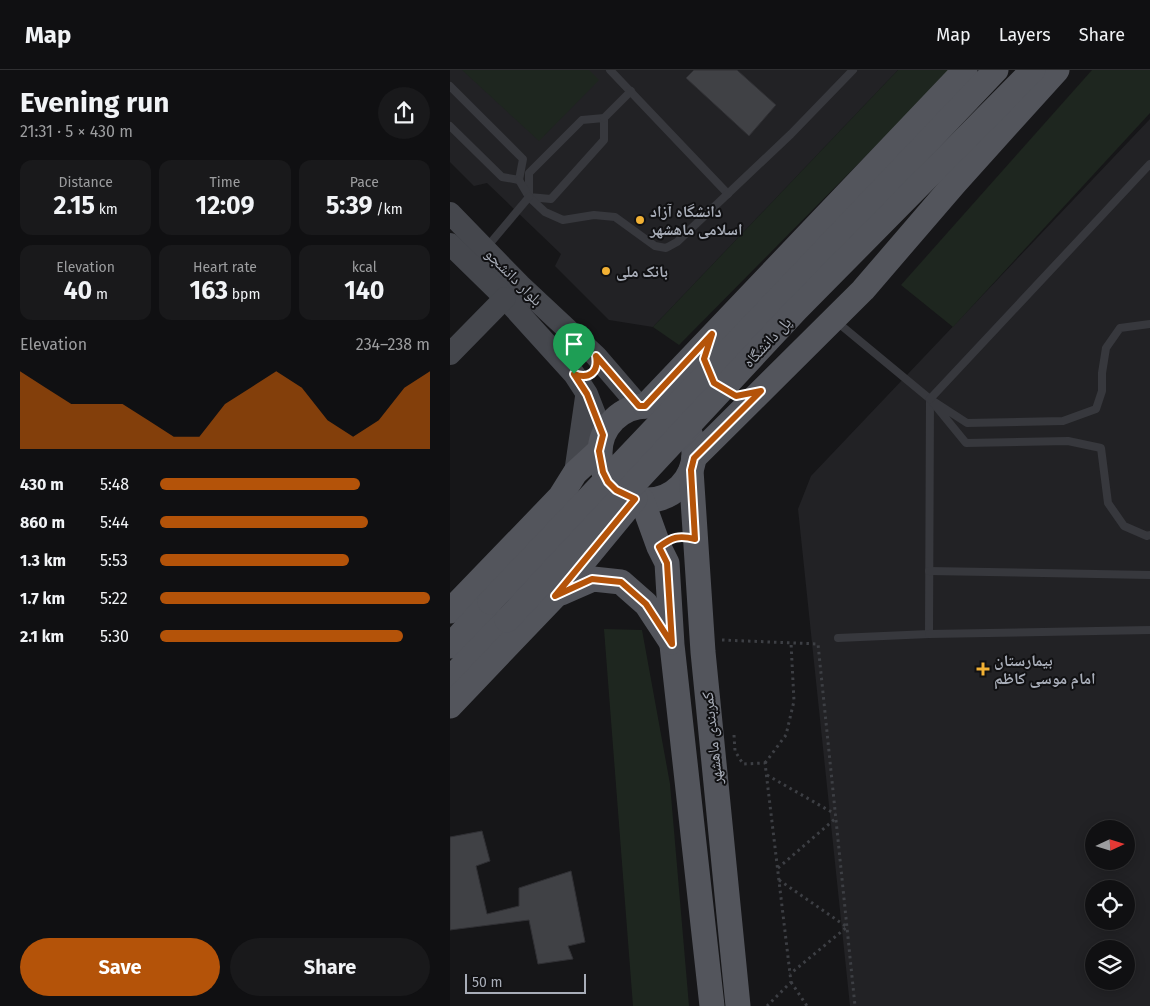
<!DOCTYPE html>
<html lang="en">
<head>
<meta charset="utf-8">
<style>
	body { margin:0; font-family:"Fira Sans","Noto Naskh Arabic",sans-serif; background:#19191b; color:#f1f3f6; height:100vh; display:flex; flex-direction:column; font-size:19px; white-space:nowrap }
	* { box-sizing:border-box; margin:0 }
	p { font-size:16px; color:#9c9d9f }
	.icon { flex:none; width:28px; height:28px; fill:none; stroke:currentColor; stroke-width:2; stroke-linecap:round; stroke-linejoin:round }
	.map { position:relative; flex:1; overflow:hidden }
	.drawer { display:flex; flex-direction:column; background:#101012; width:450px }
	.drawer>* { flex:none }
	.needle { width:32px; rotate:86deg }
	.controls { position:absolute; left:635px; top:750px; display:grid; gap:10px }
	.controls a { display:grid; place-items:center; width:50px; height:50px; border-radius:50%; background:#101012; box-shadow:0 2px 12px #0003,0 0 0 1px #303032; font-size:25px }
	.scale { position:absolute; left:15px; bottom:12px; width:121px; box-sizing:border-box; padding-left:5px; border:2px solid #a8adb8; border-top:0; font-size:14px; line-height:18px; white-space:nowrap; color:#a8adb8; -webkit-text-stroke:4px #111113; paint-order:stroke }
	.pin { position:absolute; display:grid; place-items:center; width:42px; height:42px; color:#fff; margin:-51px -21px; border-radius:50% 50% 50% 0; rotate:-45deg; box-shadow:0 0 5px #0007 }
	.pin .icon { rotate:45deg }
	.round { display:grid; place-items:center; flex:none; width:52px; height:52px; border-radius:26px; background:#19191b }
	.summary { display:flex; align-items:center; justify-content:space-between; height:85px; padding:0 20px }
	h1 { font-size:28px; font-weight:700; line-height:38px }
	.metrics { display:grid; grid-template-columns:repeat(3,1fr); gap:8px; height:85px; padding:5px 20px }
	.metrics div { display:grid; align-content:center; border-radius:12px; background:#19191b; text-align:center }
	.metrics b { font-size:25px; font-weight:700 }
	.metrics small { font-size:14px; font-weight:400 }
	.metrics p { font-size:14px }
	.chart { height:140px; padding:10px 20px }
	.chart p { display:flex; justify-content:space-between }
	.chart svg { width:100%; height:90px; margin-top:5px; fill:#b45309; opacity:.7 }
	.button { display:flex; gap:10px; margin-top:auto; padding:10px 20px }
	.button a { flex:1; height:58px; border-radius:30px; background:#b45309; color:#fff; font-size:20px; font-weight:700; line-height:58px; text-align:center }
	.button a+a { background:#19191b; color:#f1f3f6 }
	ul { padding:0 20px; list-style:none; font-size:16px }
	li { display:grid; grid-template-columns:80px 60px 1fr; align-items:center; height:38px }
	li i { height:12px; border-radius:6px; background:#b45309 }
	header { display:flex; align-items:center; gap:30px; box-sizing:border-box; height:70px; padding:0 25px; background:#101012; border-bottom:1px solid #303032 }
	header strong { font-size:24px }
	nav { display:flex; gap:28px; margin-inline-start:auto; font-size:18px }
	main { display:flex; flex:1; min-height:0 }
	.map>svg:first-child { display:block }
	.built { fill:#222225; fill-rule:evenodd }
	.green { fill:#1e261f }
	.building { fill:#404145; stroke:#303034 }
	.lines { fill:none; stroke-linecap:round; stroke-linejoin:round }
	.path { stroke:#3d3f44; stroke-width:3; stroke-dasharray:2.5 4; stroke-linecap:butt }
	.lane { stroke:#37383d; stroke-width:8 }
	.secondary { stroke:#45474d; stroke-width:22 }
	.primary { stroke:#53555c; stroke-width:25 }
	.primary-bridge { stroke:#53555c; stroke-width:25 }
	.route-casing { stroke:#fff; stroke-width:10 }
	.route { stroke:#b45309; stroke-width:6 }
	.poi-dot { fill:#f2b134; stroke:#111113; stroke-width:2 }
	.labels { text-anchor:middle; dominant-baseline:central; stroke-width:4; stroke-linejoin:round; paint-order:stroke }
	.poi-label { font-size:16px; font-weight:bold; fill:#a8adb8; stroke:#111113; text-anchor:start }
	.street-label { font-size:16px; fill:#a8adb8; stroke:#111113 }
</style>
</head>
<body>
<header>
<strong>Map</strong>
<nav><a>Map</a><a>Layers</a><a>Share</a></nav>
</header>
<main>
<section class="drawer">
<div class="summary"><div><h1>Evening run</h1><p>21:31 · 5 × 430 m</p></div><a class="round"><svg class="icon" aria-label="share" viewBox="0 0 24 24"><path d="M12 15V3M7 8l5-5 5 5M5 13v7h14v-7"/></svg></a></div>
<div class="metrics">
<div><p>Distance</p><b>2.15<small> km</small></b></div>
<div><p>Time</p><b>12:09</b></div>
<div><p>Pace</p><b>5:39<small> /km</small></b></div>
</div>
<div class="metrics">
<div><p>Elevation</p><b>40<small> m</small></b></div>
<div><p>Heart rate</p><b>163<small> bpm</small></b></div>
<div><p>kcal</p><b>140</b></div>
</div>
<div class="chart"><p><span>Elevation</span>234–238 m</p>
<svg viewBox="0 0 160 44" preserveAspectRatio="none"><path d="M0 44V6L10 14L20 22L30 22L40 22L50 30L60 38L70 38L80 22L90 14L100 6L110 14L120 30L130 38L140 30L150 14L160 6V44z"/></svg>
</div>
<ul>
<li><b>430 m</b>5:48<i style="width:74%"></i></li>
<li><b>860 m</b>5:44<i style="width:77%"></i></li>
<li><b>1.3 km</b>5:53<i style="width:70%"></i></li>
<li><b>1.7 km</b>5:22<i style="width:100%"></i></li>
<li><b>2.1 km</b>5:30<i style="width:90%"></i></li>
</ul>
<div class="button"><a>Save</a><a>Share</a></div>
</section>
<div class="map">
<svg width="700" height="936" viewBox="0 0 700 936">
	<rect width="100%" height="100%" fill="#161618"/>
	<!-- built -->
	<g class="built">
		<polygon points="0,0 448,0 203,257 159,250 105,196 111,184 37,113 24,116 0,92"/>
		<path d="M700,49V936H400L348,439L361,406ZM644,759H676V791H644ZM644,819H676V851H644ZM644,879H676V911H644Z"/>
	</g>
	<!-- green -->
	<g class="green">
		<polygon points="12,0 139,0 149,10 89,71"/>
		<polygon points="448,0 501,0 229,275 203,257"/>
		<polygon points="642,0 700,0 700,43 503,257 451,215"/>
		<polygon points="154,559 192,560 220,714 239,936 183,936"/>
	</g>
	<!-- building -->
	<g class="building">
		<polygon points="244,0 287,0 326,35 299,66 236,8"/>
		<polygon points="32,761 40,791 26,796 37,844 69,836 69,818 121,801 135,872 118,876 123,889 88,894 79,850 0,860 0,767"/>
	</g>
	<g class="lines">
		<!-- path -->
		<g class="path">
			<polyline points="272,570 368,574 405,936"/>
			<polyline points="284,665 285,681 293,694 315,693 341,912 317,936"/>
			<polyline points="315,693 336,665 344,631 341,573"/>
			<polyline points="317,705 385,744"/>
			<polyline points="328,798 386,748"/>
			<polyline points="329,810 397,857 340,904"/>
			<polyline points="341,912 357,936"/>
		</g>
		<!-- lane -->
		<g class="lane">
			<polyline points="160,0 278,124"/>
			<polyline points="0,16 73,89 69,110 52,107 0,56"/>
			<polygon points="154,48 154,70 101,129 79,127 79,103 132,50"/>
			<polyline points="154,48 181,21"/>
			<polyline points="69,110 79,127 95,142 113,150 144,145 165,147 205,176 216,178 227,172 341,64 403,0"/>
			<polyline points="37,177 79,127"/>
			<polyline points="387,252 480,329 479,564 388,568"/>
			<polyline points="700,254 670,258 656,278 652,303 652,321 646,339 613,351 517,353 480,329 516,373 618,371 651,378 658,433 674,456 697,466 700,465"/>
			<polyline points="480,329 700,94"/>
			<polyline points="479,501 700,505"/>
			<polyline points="479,564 700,560"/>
		</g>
		<!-- secondary -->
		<g class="secondary">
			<polyline points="0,143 70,215 146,286 189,336"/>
			<polyline points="0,174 55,228 124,304 137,324 153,365"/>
			<polyline points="0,284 55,228"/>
			<polyline points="125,403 136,327"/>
		</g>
		<!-- primary -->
		<g class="primary">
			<circle cx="197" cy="383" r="47"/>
			<polyline points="195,336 515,0"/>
			<polyline points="244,388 413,220 505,113 607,0"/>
			<polyline points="241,400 253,582 288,936"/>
			<polyline points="192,430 209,477 217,493 222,575 262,936"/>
			<polyline points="111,523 143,509 171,512 196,534 221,572"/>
			<polyline points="0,541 110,427 125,403 149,381"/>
			<polyline points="0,576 40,532"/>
			<polyline points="0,609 57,550"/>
			<polyline points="0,636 105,526 185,429"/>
		</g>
		<!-- primary-bridge -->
		<g class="primary-bridge">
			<polyline points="40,532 546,0"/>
			<polyline points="57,550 346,240 583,0"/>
		</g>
	</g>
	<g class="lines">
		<!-- route casing -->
		<g class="route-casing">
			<path id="route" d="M262,264L254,289L264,313L286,326L311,321L244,388L241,400L245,469C229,465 222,467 209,477L217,493L222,574L196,534L171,512L142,509L105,526L185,429L166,420L158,412L153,402L149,381L153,365L137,324L124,304C139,310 149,302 146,286L189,336H195Z"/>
		</g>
		<!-- route -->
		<use href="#route" class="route"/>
	</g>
	<!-- markers -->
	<g class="poi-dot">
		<circle cx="190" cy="150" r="5"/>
		<circle cx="156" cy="201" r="5"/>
		<path d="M530.5 591.5h5v5h5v5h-5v5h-5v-5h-5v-5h5z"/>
	</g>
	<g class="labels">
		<!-- poi labels -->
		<g class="poi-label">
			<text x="200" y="141">دانشگاه آزاد<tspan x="200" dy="18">اسلامی ماهشهر</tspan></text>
			<text x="166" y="201">بانک ملی</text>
			<text x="544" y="590">بیمارستان<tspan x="544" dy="18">امام موسی کاظم</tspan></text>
		</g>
		<!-- street labels -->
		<g class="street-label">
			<text transform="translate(64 207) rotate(45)">بلوار دانشجو</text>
			<text transform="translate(317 272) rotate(-47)">پل دانشگاه</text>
			<text transform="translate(262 668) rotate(-96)">کمربندی ماهشهر</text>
		</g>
	</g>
</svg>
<div class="controls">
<a><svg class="needle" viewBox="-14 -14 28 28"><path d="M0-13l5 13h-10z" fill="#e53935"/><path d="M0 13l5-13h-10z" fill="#9c9d9f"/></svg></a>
<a><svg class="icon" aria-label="locate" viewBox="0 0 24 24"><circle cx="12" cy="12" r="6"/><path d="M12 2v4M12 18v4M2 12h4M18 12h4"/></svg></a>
<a><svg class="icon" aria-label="layers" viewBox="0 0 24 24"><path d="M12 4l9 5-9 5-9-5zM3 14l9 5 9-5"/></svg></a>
</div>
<div class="scale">50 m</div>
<div class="pin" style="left:124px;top:304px;background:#1e9e55"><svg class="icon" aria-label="arrive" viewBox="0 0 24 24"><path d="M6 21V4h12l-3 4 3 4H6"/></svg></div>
</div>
</main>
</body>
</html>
